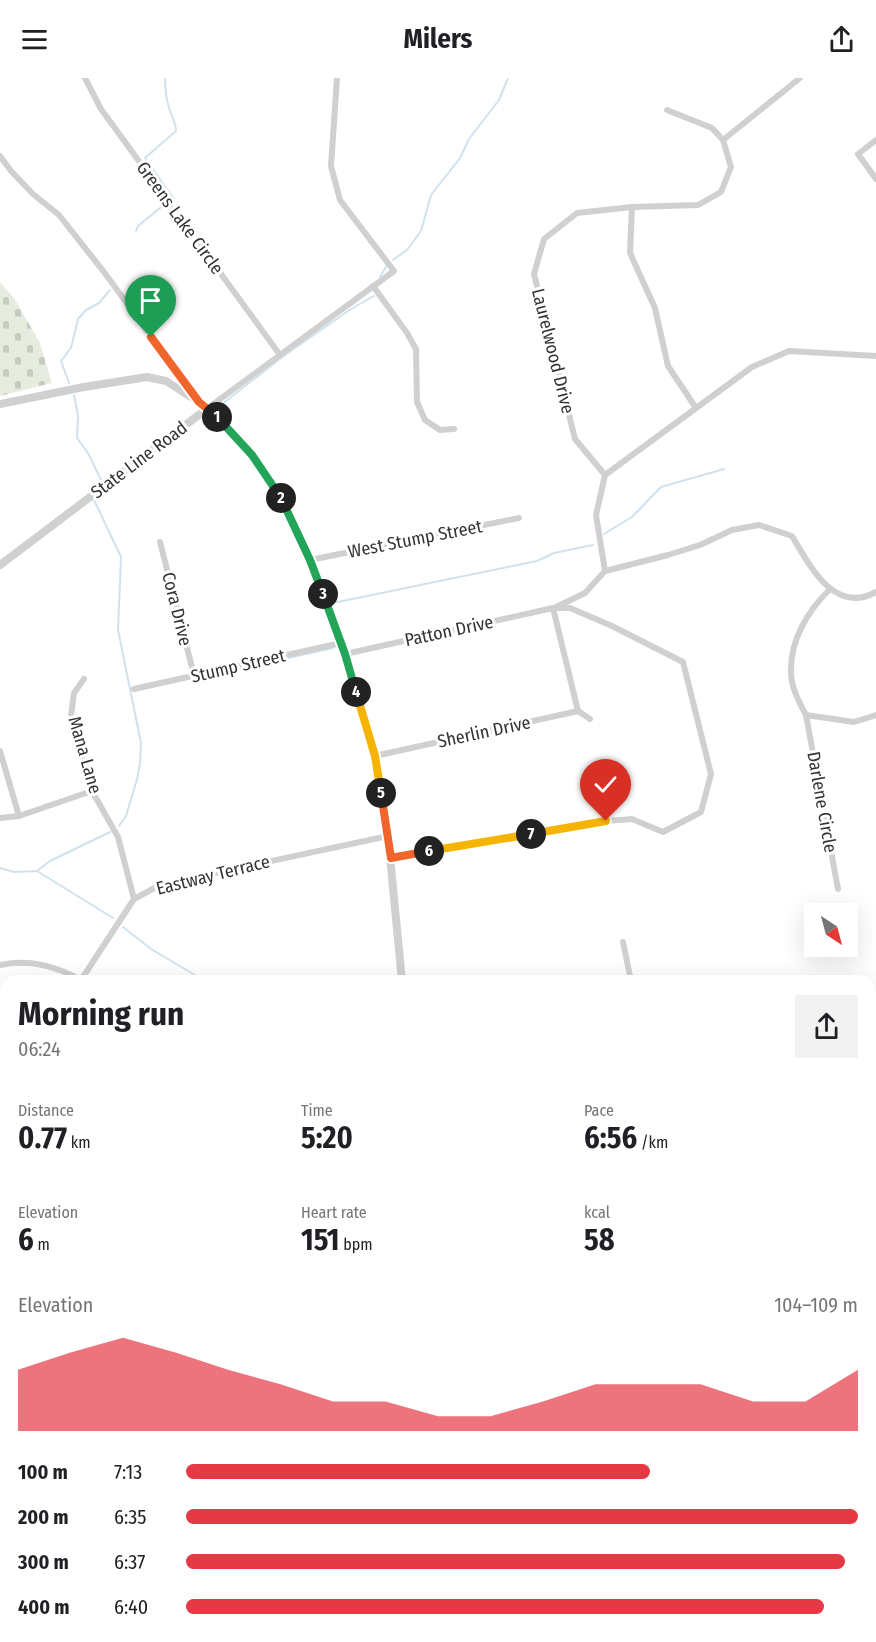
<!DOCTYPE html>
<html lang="en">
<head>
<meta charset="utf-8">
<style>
	body { margin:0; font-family:"Fira Sans Condensed",sans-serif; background:#f2f2f2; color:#202124; height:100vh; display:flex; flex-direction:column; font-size:22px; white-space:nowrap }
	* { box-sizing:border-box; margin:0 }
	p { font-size:20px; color:#757577 }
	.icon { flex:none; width:33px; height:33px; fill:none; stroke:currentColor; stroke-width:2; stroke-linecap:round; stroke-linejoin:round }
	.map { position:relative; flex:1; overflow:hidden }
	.details { position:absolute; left:0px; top:897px; width:876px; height:668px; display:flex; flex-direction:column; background:#fff; border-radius:18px 18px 0 0; box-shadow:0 6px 24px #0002 }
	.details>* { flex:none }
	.needle { width:39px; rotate:144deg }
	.buttons { position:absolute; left:804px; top:825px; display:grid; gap:12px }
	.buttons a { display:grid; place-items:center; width:54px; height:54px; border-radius:0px; background:#fff; box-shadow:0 6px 24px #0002; font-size:30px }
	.pin { position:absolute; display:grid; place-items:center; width:51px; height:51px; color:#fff; margin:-62px -26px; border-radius:50% 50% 50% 0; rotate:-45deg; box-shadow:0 0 6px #0007 }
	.pin .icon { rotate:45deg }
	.km { position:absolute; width:30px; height:30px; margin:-15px; border-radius:50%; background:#222; color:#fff; font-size:16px; line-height:30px; text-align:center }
	.round { display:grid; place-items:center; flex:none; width:63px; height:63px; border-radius:0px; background:#f2f2f2 }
	.summary { display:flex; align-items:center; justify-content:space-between; height:102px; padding:0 18px }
	h1 { font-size:33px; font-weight:700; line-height:45px }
	.metrics { display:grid; grid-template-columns:repeat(3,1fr); gap:9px; height:102px; padding:6px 18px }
	.metrics div { display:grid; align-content:center }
	.metrics b { font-size:30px; font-weight:700 }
	.metrics small { font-size:16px; font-weight:400 }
	.metrics p { font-size:16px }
	.chart { height:168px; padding:12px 18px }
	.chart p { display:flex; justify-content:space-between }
	.chart svg { width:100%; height:108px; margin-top:6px; fill:#e63946; opacity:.7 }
	ul { padding:0 18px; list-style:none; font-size:20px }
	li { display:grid; grid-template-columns:96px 72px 1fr; align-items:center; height:45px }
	li i { height:15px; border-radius:8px; background:#e63946 }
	header { display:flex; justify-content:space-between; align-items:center; height:78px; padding:0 18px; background:#fff; font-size:27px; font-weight:700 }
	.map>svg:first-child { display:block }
	.grass { fill:url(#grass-tufts) }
	.cemetery { fill:url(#cemetery-stones) }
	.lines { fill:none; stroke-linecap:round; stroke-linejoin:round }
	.stream { stroke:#cfe2ee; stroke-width:2 }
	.minor { stroke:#d0d0d0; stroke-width:6 }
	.tertiary { stroke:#d0d0d0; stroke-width:8 }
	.split-1-casing { stroke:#fff; stroke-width:12 }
	.split-2-casing { stroke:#fff; stroke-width:12 }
	.split-3-casing { stroke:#fff; stroke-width:12 }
	.split-4-casing { stroke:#fff; stroke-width:12 }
	.split-5-casing { stroke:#fff; stroke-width:12 }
	.split-6-casing { stroke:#fff; stroke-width:12 }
	.split-7-casing { stroke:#fff; stroke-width:12 }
	.split-8-casing { stroke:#fff; stroke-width:12 }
	.split-1 { stroke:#f0652b; stroke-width:8 }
	.split-2 { stroke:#22a559; stroke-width:8 }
	.split-3 { stroke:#22a559; stroke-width:8 }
	.split-4 { stroke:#22a559; stroke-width:8 }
	.split-5 { stroke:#f5b400; stroke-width:8 }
	.split-6 { stroke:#f0652b; stroke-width:8 }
	.split-7 { stroke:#f5b400; stroke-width:8 }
	.split-8 { stroke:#f5b400; stroke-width:8 }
	.labels { text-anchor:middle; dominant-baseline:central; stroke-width:6; stroke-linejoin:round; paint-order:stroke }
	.street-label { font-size:18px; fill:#333; stroke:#fff }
</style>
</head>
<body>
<header><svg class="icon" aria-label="menu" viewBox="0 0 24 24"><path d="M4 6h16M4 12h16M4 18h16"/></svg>Milers<svg class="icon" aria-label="share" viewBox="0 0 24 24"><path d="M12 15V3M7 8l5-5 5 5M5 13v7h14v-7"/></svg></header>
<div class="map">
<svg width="876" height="1564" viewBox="0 0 876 1564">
	<defs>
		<pattern id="grass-tufts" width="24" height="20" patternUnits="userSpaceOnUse" patternTransform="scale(1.5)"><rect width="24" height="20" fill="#e6ecdf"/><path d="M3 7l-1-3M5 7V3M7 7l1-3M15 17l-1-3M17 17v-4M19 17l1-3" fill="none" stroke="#c6cbc0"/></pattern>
		<pattern id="cemetery-stones" width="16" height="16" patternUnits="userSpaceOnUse" patternTransform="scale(1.5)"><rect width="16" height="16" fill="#e6ecdf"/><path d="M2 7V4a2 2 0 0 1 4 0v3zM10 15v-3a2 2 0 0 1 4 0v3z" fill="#c6cbc0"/></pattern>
	</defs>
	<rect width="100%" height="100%" fill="#fff"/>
	<!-- grass -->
	<polygon class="grass" points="653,1559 729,1559 730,1564 654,1564"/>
	<!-- cemetery -->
	<polygon class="cemetery" points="0,204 14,220 40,265 52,305 0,318"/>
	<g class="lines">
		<!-- stream -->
		<g class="stream">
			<path d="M165,0C165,10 166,20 169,30C171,38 176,44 176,53L145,80L174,121"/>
			<polyline points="136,153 138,148 165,126"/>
			<polyline points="393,182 407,172 421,153 431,117 460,80 469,61 499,22 508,0"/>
			<polyline points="380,199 387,187"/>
			<polyline points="69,305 61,283 71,270 78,241 86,232 99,225 110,212"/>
			<polyline points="74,317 78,338 77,360 88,375 101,402 100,406"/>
			<polyline points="217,330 285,277 351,231 374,218"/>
			<polyline points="94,422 121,479 118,552 141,665 140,686 137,701 126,738 119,748"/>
			<polyline points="604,456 632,439 661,409 724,391"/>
			<polyline points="333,525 537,483 554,475 593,467"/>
			<polyline points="338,543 344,559"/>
			<polyline points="216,596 333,570"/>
			<polyline points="0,790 14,794 37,793 113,840"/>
			<polyline points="37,793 50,783 110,754"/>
			<polyline points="123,849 151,871 205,903"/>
			<polyline points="870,1097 876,1099"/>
		</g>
		<!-- minor -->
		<g class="minor">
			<polyline points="85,0 101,31 280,277"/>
			<polyline points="723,62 800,0"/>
			<polyline points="876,62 858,76 876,101"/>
			<polyline points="0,78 11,93 33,116 59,137 104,194 197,321"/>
			<polyline points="632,129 630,175 655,230 668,288 696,330"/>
			<polyline points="373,208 407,255 416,271 417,324 425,342 440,352 454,351"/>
			<polyline points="208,330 394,193 340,122 331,88 337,0"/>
			<polyline points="605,397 575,361 534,196 544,161 577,135 632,129 698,127 721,114 731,89 723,62 712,50 667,32"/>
			<polyline points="160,464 194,597"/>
			<polyline points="310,482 519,440"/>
			<path d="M605,493L668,477L700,467L732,452L759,447L792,458C810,488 834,537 876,514"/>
			<path d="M829,512C808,533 790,562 791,594C791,609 799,624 806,637L838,811"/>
			<polyline points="556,529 585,515 605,493 596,437 605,397 752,289 789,273 876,278"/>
			<polyline points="553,530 578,633"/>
			<polyline points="345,576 553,530 570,530 612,548 683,584 711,696 701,734 663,754 632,741 606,743 391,780"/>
			<polyline points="84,601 74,615 71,638 92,713 118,759 134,821"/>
			<polyline points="134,611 341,565"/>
			<polyline points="806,637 854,644 876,637"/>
			<polyline points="0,673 19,738"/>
			<polyline points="375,678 578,633 590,641"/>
			<polyline points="0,740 19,738 92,713"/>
			<polyline points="623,864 631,903"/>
			<path d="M0,887C30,881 56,888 83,903"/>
			<polyline points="81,902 134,821 160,807 388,758"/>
			<polyline points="0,1375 6,1399"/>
			<polyline points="0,1409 6,1407"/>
			<polyline points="870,1461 876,1463"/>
			<polyline points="0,1521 6,1520"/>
			<polyline points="363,1558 364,1564"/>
			<polyline points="731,1558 732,1564"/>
			<polyline points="479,1564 505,1558"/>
		</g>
		<!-- tertiary -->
		<g class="tertiary">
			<polyline points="0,326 84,309 147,299 166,303 208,330 252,377 281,419 310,482 345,576 375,678 388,758 402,903"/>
			<polyline points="0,487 208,330"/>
			<polyline points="870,1147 876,1148"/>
			<polyline points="0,1163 6,1161"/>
			<polyline points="870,1193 876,1185"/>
			<polyline points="758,1564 763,1558"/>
		</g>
	</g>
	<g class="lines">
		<!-- split-1 casing -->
		<g class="split-1-casing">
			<polyline id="split-1" points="151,259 199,324 217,339"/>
		</g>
		<!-- split-2 casing -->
		<g class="split-2-casing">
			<polyline id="split-2" points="217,339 252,377 281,420"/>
		</g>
		<!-- split-3 casing -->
		<g class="split-3-casing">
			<polyline id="split-3" points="281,420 310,482 323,516"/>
		</g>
		<!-- split-4 casing -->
		<g class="split-4-casing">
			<polyline id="split-4" points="323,516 345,576 356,614"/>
		</g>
		<!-- split-5 casing -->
		<g class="split-5-casing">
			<polyline id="split-5" points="356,614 375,678 381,715"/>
		</g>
		<!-- split-6 casing -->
		<g class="split-6-casing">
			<polyline id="split-6" points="381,715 391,780 429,773"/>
		</g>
		<!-- split-7 casing -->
		<g class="split-7-casing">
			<polyline id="split-7" points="429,773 531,756"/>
		</g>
		<!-- split-8 casing -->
		<g class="split-8-casing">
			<polyline id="split-8" points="531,756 606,743"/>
		</g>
		<!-- split-1 -->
		<use href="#split-1" class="split-1"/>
		<!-- split-2 -->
		<use href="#split-2" class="split-2"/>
		<!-- split-3 -->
		<use href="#split-3" class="split-3"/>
		<!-- split-4 -->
		<use href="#split-4" class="split-4"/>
		<!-- split-5 -->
		<use href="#split-5" class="split-5"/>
		<!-- split-6 -->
		<use href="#split-6" class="split-6"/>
		<!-- split-7 -->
		<use href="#split-7" class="split-7"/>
		<!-- split-8 -->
		<use href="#split-8" class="split-8"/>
	</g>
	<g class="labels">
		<!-- street labels -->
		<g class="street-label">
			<text transform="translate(180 140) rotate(54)">Greens Lake Circle</text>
			<text transform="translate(553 273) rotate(76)">Laurelwood Drive</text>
			<text transform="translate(139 382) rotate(-37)">State Line Road</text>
			<text transform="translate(415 461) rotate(-11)">West Stump Street</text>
			<text transform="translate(177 531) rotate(76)">Cora Drive</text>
			<text transform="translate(449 553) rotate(-12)">Patton Drive</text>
			<text transform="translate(238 588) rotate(-13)">Stump Street</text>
			<text transform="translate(484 654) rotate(-12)">Sherlin Drive</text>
			<text transform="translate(85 677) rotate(74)">Mana Lane</text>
			<text transform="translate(822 724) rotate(80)">Darlene Circle</text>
			<text transform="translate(213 797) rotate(-14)">Eastway Terrace</text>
		</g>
	</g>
</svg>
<div class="buttons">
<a><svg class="needle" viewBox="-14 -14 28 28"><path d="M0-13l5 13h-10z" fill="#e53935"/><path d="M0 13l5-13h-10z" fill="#757577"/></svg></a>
</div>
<div class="pin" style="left:151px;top:259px;background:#1e9e55"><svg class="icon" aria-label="arrive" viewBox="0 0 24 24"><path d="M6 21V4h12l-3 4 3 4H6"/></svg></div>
<div class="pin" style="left:606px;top:743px;background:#d93025"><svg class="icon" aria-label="check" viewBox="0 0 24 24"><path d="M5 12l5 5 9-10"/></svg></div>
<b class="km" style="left:217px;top:339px">1</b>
<b class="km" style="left:281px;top:420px">2</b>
<b class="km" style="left:323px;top:516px">3</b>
<b class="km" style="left:356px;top:614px">4</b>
<b class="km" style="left:381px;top:715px">5</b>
<b class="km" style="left:429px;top:773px">6</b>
<b class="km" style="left:531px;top:756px">7</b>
<section class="details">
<div class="summary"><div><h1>Morning run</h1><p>06:24</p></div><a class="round"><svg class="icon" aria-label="share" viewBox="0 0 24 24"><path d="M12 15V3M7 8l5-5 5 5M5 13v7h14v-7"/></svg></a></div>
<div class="metrics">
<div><p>Distance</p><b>0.77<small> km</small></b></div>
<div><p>Time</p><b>5:20</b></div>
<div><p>Pace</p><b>6:56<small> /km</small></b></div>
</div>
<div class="metrics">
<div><p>Elevation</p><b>6<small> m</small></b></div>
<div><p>Heart rate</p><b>151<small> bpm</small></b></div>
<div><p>kcal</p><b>58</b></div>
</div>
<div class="chart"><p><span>Elevation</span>104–109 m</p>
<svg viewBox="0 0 160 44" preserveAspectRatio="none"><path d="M0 44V19L10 12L20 6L30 12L40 19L50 25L60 32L70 32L80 38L90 38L100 32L110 25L120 25L130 25L140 32L150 32L160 19V44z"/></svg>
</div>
<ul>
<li><b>100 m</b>7:13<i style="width:69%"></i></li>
<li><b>200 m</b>6:35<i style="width:100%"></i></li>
<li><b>300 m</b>6:37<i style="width:98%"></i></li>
<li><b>400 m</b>6:40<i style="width:95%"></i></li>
</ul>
</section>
</div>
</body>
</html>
